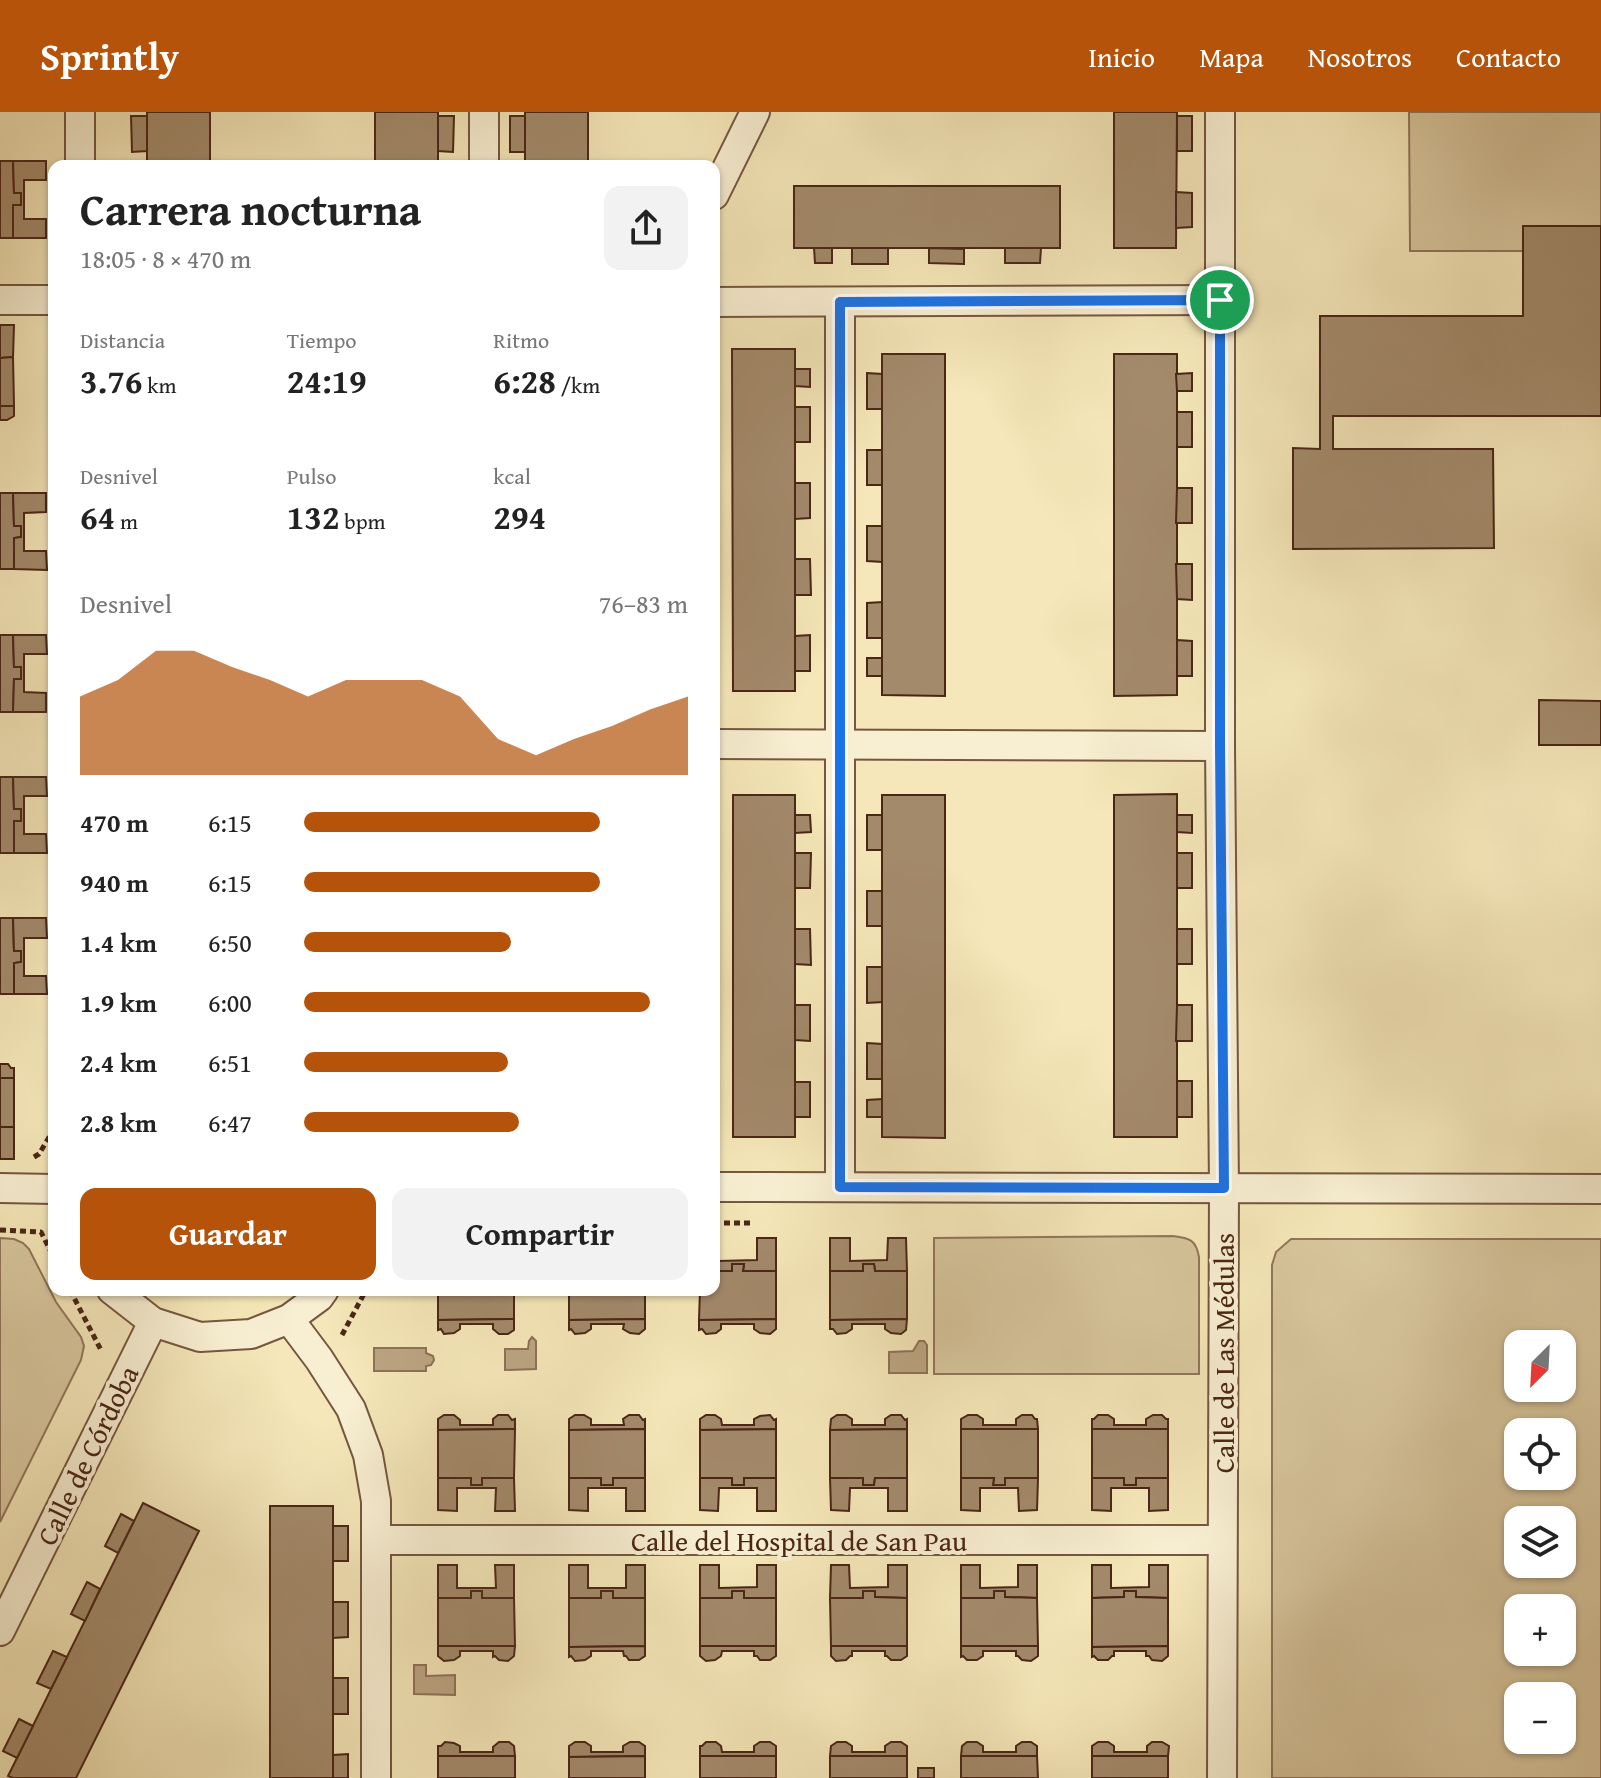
<!DOCTYPE html>
<html lang="es">
<head>
<meta charset="utf-8">
<style>
	body { margin:0; font-family:"Gentium Book Plus",serif; background:#f2f2f2; color:#222; height:100vh; display:flex; flex-direction:column; font-size:30px; white-space:nowrap }
	* { box-sizing:border-box; margin:0 }
	p { font-size:26px; color:#767676 }
	.icon { flex:none; width:44px; height:44px; fill:none; stroke:currentColor; stroke-width:2; stroke-linecap:round; stroke-linejoin:round }
	.map { position:relative; flex:1; overflow:hidden }
	.side { position:absolute; left:48px; top:48px; width:672px; height:1136px; display:flex; flex-direction:column; background:#fff; border-radius:16px; box-shadow:0 2px 6px #0004 }
	.side>* { flex:none }
	.needle { width:52px; rotate:204deg }
	.fabs { position:absolute; left:1504px; top:1218px; display:grid; gap:16px }
	.fabs a { display:grid; place-items:center; width:72px; height:72px; border-radius:16px; background:#fff; box-shadow:0 2px 6px #0004; font-size:40px }
	.pin { position:absolute; display:grid; place-items:center; width:68px; height:68px; color:#fff; margin:-34px; border:4px solid #fff; border-radius:50%; box-shadow:0 2px 8px #0007 }
	.round { display:grid; place-items:center; flex:none; width:84px; height:84px; border-radius:16px; background:#f2f2f2 }
	.overview { display:flex; align-items:center; justify-content:space-between; height:136px; padding:0 32px }
	h1 { font-size:44px; font-weight:600; line-height:60px }
	.stats { display:grid; grid-template-columns:repeat(3,1fr); gap:12px; height:136px; padding:8px 32px }
	.stats div { display:grid; align-content:center }
	.stats b { font-size:34px; font-weight:600 }
	.stats small { font-size:22px; font-weight:400 }
	.stats p { font-size:22px }
	.chart { height:224px; padding:16px 32px }
	.chart p { display:flex; justify-content:space-between }
	.chart svg { width:100%; height:144px; margin-top:8px; fill:#b45309; opacity:.7 }
	.primary-button { display:flex; gap:16px; margin-top:auto; padding:16px 32px }
	.primary-button a { flex:1; height:92px; border-radius:16px; background:#b45309; color:#fff; font-size:32px; font-weight:600; line-height:92px; text-align:center }
	.primary-button a+a { background:#f2f2f2; color:#222 }
	ul { padding:0 32px; list-style:none; font-size:26px }
	li { display:grid; grid-template-columns:128px 96px 1fr; align-items:center; height:60px }
	li i { height:20px; border-radius:10px; background:#b45309 }
	header { display:flex; align-items:center; gap:48px; box-sizing:border-box; height:112px; padding:0 40px; background:#b45309; color:#fff }
	header strong { font-size:38px }
	nav { display:flex; gap:44px; margin-inline-start:auto; font-size:28px }
	.map>svg:first-child { display:block }
	.green { fill:#d8c69d; stroke:#91765a; stroke-width:2; fill-rule:evenodd }
	.water { fill:#bba582; stroke:#8e7257; stroke-width:2 }
	.building { fill:#a38a6b; stroke:#4a2616; stroke-width:2 }
	.lines { fill:none; stroke-linecap:round; stroke-linejoin:round }
	.minor-casing { stroke:#75563f; stroke-width:32 }
	.path { stroke:#4a2616; stroke-width:5; stroke-dasharray:6 4; stroke-linecap:butt }
	.minor { stroke:#f8efd2; stroke-width:28 }
	.route-casing { stroke:#fff; stroke-width:16 }
	.route { stroke:#1a73e8; stroke-width:10 }
	.labels { text-anchor:middle; dominant-baseline:central; stroke-width:8; stroke-linejoin:round; paint-order:stroke }
	.street-label { font-size:28px; fill:#4a2616; stroke:#f8efd2 }
</style>
</head>
<body>
<header>
<strong>Sprintly</strong>
<nav><a>Inicio</a><a>Mapa</a><a>Nosotros</a><a>Contacto</a></nav>
</header>
<div class="map">
<svg width="1601" height="1666" viewBox="0 0 1601 1666">
	<rect width="100%" height="100%" fill="#f5e7b9"/>
	<filter id="stains"><feTurbulence type="fractalNoise" baseFrequency=".0025" numOctaves="4"/><feColorMatrix values="0 0 0 0 .2 0 0 0 0 .09 0 0 0 0 .02 0 0 0 .5 -.17"/></filter>
	<radialGradient id="worn" r=".72"><stop offset=".6" stop-color="#630" stop-opacity="0"/><stop offset="1" stop-color="#630" stop-opacity=".3"/></radialGradient>
	<!-- green -->
	<g class="green">
		<polygon points="1409,0 1601,0 1601,114 1523,114 1523,139 1410,139"/>
		<path d="M1173,1124C1190,1126 1196,1128 1199,1145V1262H934V1126Z"/>
		<polygon points="0,1126 14,1127 23,1131 29,1137 56,1190 81,1225 84,1234 81,1248 0,1410"/>
		<path d="M1291,1127H1601V1666H1272V1153L1276,1140ZM1518,1232H1562V1276H1518ZM1518,1320H1562V1364H1518ZM1518,1408H1562V1452H1518ZM1518,1496H1562V1540H1518ZM1518,1584H1562V1628H1518Z"/>
	</g>
	<!-- water -->
	<g class="water">
		<polygon points="532,1225 536,1229 536,1257 505,1258 505,1237 528,1237 529,1229"/>
		<polygon points="919,1229 924,1229 927,1233 927,1261 889,1261 889,1240 913,1239"/>
		<polygon points="374,1236 426,1236 426,1241 433,1244 434,1248 431,1253 426,1254 426,1259 374,1259"/>
		<polygon points="414,1553 426,1553 426,1564 455,1563 455,1583 414,1582"/>
	</g>
	<!-- building -->
	<g class="building">
		<rect x="147" y="0" width="63" height="54"/>
		<rect x="375" y="0" width="63" height="54"/>
		<rect x="525" y="0" width="63" height="54"/>
		<polygon points="1114,0 1177,0 1176,136 1114,136"/>
		<polygon points="131,4 147,4 147,39 132,40"/>
		<polygon points="438,4 454,4 453,40 438,39"/>
		<rect x="510" y="4" width="15" height="36"/>
		<rect x="1177" y="4" width="15" height="35"/>
		<polygon points="0,49 13,49 14,81 21,81 21,93 13,93 13,126 0,126"/>
		<polygon points="13,49 46,49 46,68 24,68 24,107 46,107 46,126 13,126 13,93 21,93 21,81 14,81"/>
		<rect x="794" y="74" width="266" height="62"/>
		<polygon points="1176,80 1192,81 1192,115 1176,116"/>
		<polygon points="1523,114 1601,114 1601,304 1333,304 1333,337 1493,337 1494,436 1293,437 1293,336 1320,337 1320,204 1523,204"/>
		<polygon points="814,136 832,136 832,151 815,151"/>
		<rect x="852" y="136" width="36" height="16"/>
		<polygon points="929,136 964,137 964,152 929,151"/>
		<polygon points="1005,136 1041,136 1040,151 1005,151"/>
		<polygon points="0,213 14,213 13,245 0,246"/>
		<polygon points="732,237 795,237 795,579 733,579"/>
		<polygon points="882,242 945,242 945,584 882,583"/>
		<polygon points="1114,242 1177,242 1177,583 1114,584"/>
		<polygon points="13,245 14,294 0,294 0,246"/>
		<polygon points="795,257 810,257 810,275 795,274"/>
		<polygon points="867,261 882,262 882,297 867,297"/>
		<polygon points="1192,261 1192,279 1177,279 1176,262"/>
		<polygon points="0,294 14,294 14,304 7,308 0,308"/>
		<rect x="795" y="295" width="15" height="35"/>
		<rect x="1177" y="300" width="15" height="35"/>
		<rect x="867" y="338" width="15" height="35"/>
		<polygon points="795,371 810,371 810,406 795,407"/>
		<polygon points="1177,376 1192,376 1192,411 1176,411"/>
		<polygon points="0,381 13,381 14,414 21,414 21,425 14,426 14,457 0,457"/>
		<polygon points="13,381 46,381 46,400 24,401 24,439 46,439 47,458 14,457 14,426 21,425 21,414 14,414"/>
		<polygon points="867,414 882,414 882,450 867,449"/>
		<polygon points="795,447 810,447 811,483 795,483"/>
		<polygon points="1176,452 1192,452 1192,488 1177,487"/>
		<polygon points="882,490 882,526 867,526 867,491"/>
		<polygon points="0,523 13,523 14,555 21,555 21,567 14,567 13,600 0,600"/>
		<polygon points="13,523 46,523 47,542 24,542 24,580 46,581 46,600 13,600 14,567 21,567 21,555 14,555"/>
		<polygon points="810,523 810,559 795,559 795,524"/>
		<polygon points="1177,528 1192,529 1192,564 1177,564"/>
		<rect x="867" y="546" width="15" height="18"/>
		<polygon points="1539,588 1601,589 1601,633 1539,633"/>
		<polygon points="0,665 13,665 14,697 21,697 21,709 14,709 14,741 0,741"/>
		<polygon points="13,665 46,665 47,684 24,684 24,722 46,722 47,741 14,741 14,709 21,709 21,697 14,697"/>
		<polygon points="1177,682 1177,1025 1114,1025 1114,683"/>
		<rect x="733" y="683" width="62" height="342"/>
		<polygon points="882,683 945,683 945,1026 882,1025"/>
		<polygon points="795,703 810,703 811,720 795,721"/>
		<rect x="867" y="703" width="15" height="35"/>
		<polygon points="1177,703 1192,703 1192,721 1177,720"/>
		<polygon points="795,741 811,741 810,776 795,776"/>
		<rect x="1177" y="741" width="15" height="35"/>
		<rect x="867" y="779" width="15" height="35"/>
		<polygon points="0,806 13,806 14,839 21,839 21,850 14,851 14,882 0,882"/>
		<polygon points="13,806 46,806 47,826 24,826 24,864 46,864 47,882 14,882 14,851 21,850 21,839 14,839"/>
		<polygon points="795,817 810,817 811,853 795,852"/>
		<rect x="1177" y="817" width="15" height="35"/>
		<polygon points="867,855 882,855 882,890 867,891"/>
		<polygon points="795,893 810,893 810,929 795,928"/>
		<polygon points="1177,893 1192,893 1192,929 1176,929"/>
		<polygon points="867,931 882,932 882,967 867,967"/>
		<polygon points="0,952 8,952 11,956 14,956 14,966 0,966"/>
		<rect x="0" y="966" width="14" height="49"/>
		<rect x="1177" y="969" width="15" height="36"/>
		<rect x="795" y="970" width="15" height="35"/>
		<polygon points="882,987 882,1005 867,1005 867,988"/>
		<rect x="0" y="1015" width="14" height="32"/>
		<polygon points="714,1126 719,1126 718,1149 757,1148 757,1126 776,1126 776,1159 743,1159 744,1152 732,1152 732,1159 714,1159"/>
		<polygon points="830,1126 850,1126 850,1149 887,1148 888,1126 906,1126 907,1159 875,1159 874,1152 863,1152 863,1159 830,1159"/>
		<polygon points="732,1152 744,1152 743,1159 776,1159 776,1207 699,1208 700,1178 714,1178 714,1159 732,1159"/>
		<polygon points="863,1152 874,1152 875,1159 907,1159 907,1207 830,1208 830,1159 863,1159"/>
		<polygon points="438,1178 514,1178 514,1207 438,1208"/>
		<polygon points="569,1178 645,1178 645,1207 569,1208"/>
		<polygon points="514,1207 514,1218 508,1222 499,1222 493,1217 493,1212 460,1212 460,1217 454,1221 444,1222 441,1217 438,1218 438,1208"/>
		<polygon points="645,1207 645,1217 639,1222 630,1221 623,1217 624,1212 591,1212 591,1217 585,1221 575,1222 571,1217 569,1218 569,1208"/>
		<polygon points="776,1207 776,1217 770,1222 760,1221 754,1217 754,1212 721,1212 721,1217 716,1221 706,1222 702,1217 699,1218 699,1208"/>
		<polygon points="907,1207 906,1218 901,1222 891,1221 885,1217 885,1212 852,1212 852,1217 846,1221 837,1222 833,1217 830,1217 830,1208"/>
		<polygon points="444,1303 454,1303 460,1308 460,1313 493,1313 493,1307 498,1303 508,1303 512,1308 515,1307 515,1317 438,1318 438,1307"/>
		<polygon points="575,1303 584,1303 591,1307 591,1313 624,1313 623,1307 629,1303 639,1303 643,1308 645,1307 645,1317 569,1318 569,1307"/>
		<polygon points="706,1303 715,1303 721,1307 722,1313 754,1313 754,1307 760,1304 770,1303 774,1308 776,1307 776,1317 700,1318 700,1307"/>
		<polygon points="837,1303 846,1303 852,1307 852,1313 885,1313 885,1307 891,1303 901,1303 905,1308 907,1307 907,1317 830,1318 831,1307"/>
		<polygon points="968,1303 977,1303 983,1307 983,1313 1016,1313 1016,1307 1022,1303 1032,1303 1035,1307 1037,1307 1038,1317 961,1317 961,1307"/>
		<polygon points="1098,1303 1108,1303 1114,1307 1114,1313 1146,1313 1146,1307 1153,1303 1162,1303 1166,1307 1168,1307 1168,1317 1092,1317 1092,1307 1094,1307"/>
		<polygon points="515,1317 514,1366 482,1366 482,1373 471,1373 471,1366 438,1366 438,1318"/>
		<polygon points="645,1317 645,1366 613,1366 613,1373 601,1373 601,1366 569,1366 569,1318"/>
		<polygon points="776,1317 776,1366 744,1366 744,1373 732,1373 732,1366 700,1366 700,1318"/>
		<polygon points="907,1317 907,1366 875,1366 874,1373 863,1373 863,1366 830,1366 830,1318"/>
		<polygon points="961,1317 1038,1317 1038,1366 1005,1366 1005,1373 993,1373 994,1366 961,1366"/>
		<polygon points="1092,1317 1168,1317 1168,1366 1136,1366 1136,1373 1124,1373 1124,1366 1092,1366"/>
		<polygon points="438,1366 471,1366 471,1373 482,1373 482,1366 514,1366 515,1399 495,1399 496,1376 457,1376 457,1399 438,1398"/>
		<polygon points="569,1366 601,1366 601,1373 613,1373 613,1366 645,1366 645,1399 626,1399 626,1376 588,1376 588,1399 569,1398"/>
		<polygon points="700,1366 732,1366 732,1373 744,1373 744,1366 776,1366 776,1399 757,1399 757,1376 719,1376 718,1399 700,1398"/>
		<polygon points="830,1366 863,1366 863,1373 874,1373 875,1366 907,1366 907,1399 888,1399 888,1376 850,1376 849,1399 831,1398"/>
		<polygon points="961,1366 994,1366 993,1373 1005,1373 1005,1366 1038,1366 1037,1398 1019,1399 1018,1376 980,1376 980,1399 961,1398"/>
		<polygon points="1092,1366 1124,1366 1124,1373 1136,1373 1136,1366 1168,1366 1168,1398 1149,1399 1149,1376 1111,1376 1111,1399 1092,1398"/>
		<polygon points="143,1391 199,1419 76,1666 13,1666 8,1664 17,1646"/>
		<rect x="270" y="1394" width="63" height="272"/>
		<polygon points="121,1402 134,1409 118,1441 105,1434"/>
		<rect x="333" y="1414" width="15" height="35"/>
		<polygon points="438,1453 457,1453 457,1476 496,1476 495,1453 514,1453 514,1486 482,1486 482,1479 471,1479 471,1486 438,1486"/>
		<polygon points="569,1453 588,1453 588,1476 626,1476 626,1453 645,1453 645,1486 613,1486 613,1479 601,1479 601,1486 569,1486"/>
		<polygon points="700,1453 719,1453 719,1476 757,1475 757,1453 776,1453 776,1486 744,1486 744,1479 732,1479 732,1486 700,1486"/>
		<polygon points="831,1453 849,1453 850,1476 888,1475 888,1453 907,1453 907,1486 875,1485 875,1479 863,1479 863,1486 830,1486"/>
		<polygon points="961,1453 980,1453 980,1476 1018,1475 1018,1453 1037,1453 1037,1486 1005,1485 1005,1479 994,1479 994,1486 961,1486"/>
		<polygon points="1092,1453 1111,1453 1111,1476 1149,1475 1149,1453 1168,1453 1168,1486 1136,1485 1136,1479 1124,1479 1124,1485 1092,1486"/>
		<polygon points="87,1470 100,1477 85,1509 71,1502"/>
		<polygon points="471,1479 482,1479 482,1486 514,1486 515,1534 438,1534 438,1486 471,1486"/>
		<polygon points="601,1479 613,1479 613,1486 645,1486 645,1534 569,1535 569,1486 601,1486"/>
		<polygon points="732,1479 744,1479 744,1486 776,1486 776,1534 700,1534 700,1486 732,1486"/>
		<polygon points="863,1479 875,1479 875,1485 907,1486 907,1534 831,1534 830,1486 863,1486"/>
		<polygon points="994,1479 1005,1479 1005,1485 1037,1486 1038,1534 961,1534 961,1486 994,1486"/>
		<polygon points="1124,1479 1136,1479 1136,1485 1168,1486 1168,1534 1092,1535 1092,1486 1124,1485"/>
		<polygon points="333,1490 348,1490 348,1525 333,1526"/>
		<polygon points="438,1534 515,1534 514,1544 508,1549 499,1548 495,1544 493,1545 493,1539 460,1539 460,1544 454,1548 444,1549 438,1544"/>
		<polygon points="645,1534 645,1544 639,1548 629,1548 626,1544 624,1544 623,1539 591,1539 591,1544 585,1548 575,1549 571,1544 569,1545 569,1535"/>
		<polygon points="700,1534 776,1534 776,1544 770,1548 760,1548 757,1544 754,1544 754,1539 722,1539 721,1544 715,1548 706,1549 700,1544"/>
		<polygon points="831,1534 907,1534 907,1544 901,1548 891,1548 887,1544 885,1544 885,1539 852,1539 852,1544 850,1544 846,1548 836,1549 831,1544"/>
		<polygon points="961,1534 1038,1534 1038,1544 1031,1549 1022,1548 1018,1544 1016,1544 1016,1539 983,1539 983,1544 977,1548 967,1548 963,1544 961,1545"/>
		<polygon points="1168,1534 1168,1544 1162,1549 1152,1548 1149,1544 1146,1544 1146,1539 1114,1539 1114,1544 1112,1544 1108,1548 1098,1548 1094,1544 1092,1545 1092,1535"/>
		<polygon points="53,1539 67,1545 51,1577 37,1571"/>
		<rect x="333" y="1566" width="15" height="36"/>
		<polygon points="19,1607 33,1614 17,1646 3,1639"/>
		<polygon points="445,1630 454,1631 460,1634 460,1640 493,1640 493,1635 499,1630 509,1630 514,1634 515,1644 438,1644 438,1634 441,1634"/>
		<polygon points="575,1630 585,1630 591,1634 591,1640 623,1640 623,1634 630,1630 639,1630 645,1634 645,1644 569,1645 569,1634"/>
		<polygon points="706,1630 716,1630 721,1634 722,1640 754,1640 754,1634 760,1630 770,1630 776,1634 776,1644 700,1644 700,1634 702,1634"/>
		<polygon points="837,1630 846,1630 852,1634 852,1640 885,1640 885,1634 891,1630 901,1630 907,1634 907,1644 830,1644 831,1634"/>
		<polygon points="967,1630 977,1630 983,1634 983,1640 1016,1640 1016,1634 1022,1630 1031,1630 1037,1634 1037,1644 961,1644 962,1634"/>
		<polygon points="1098,1630 1108,1630 1114,1634 1114,1640 1147,1640 1147,1634 1152,1630 1162,1630 1169,1634 1168,1644 1092,1644 1092,1634"/>
		<polygon points="348,1642 348,1666 333,1666 333,1643"/>
		<rect x="438" y="1644" width="77" height="22"/>
		<polygon points="645,1644 645,1666 569,1666 569,1645"/>
		<rect x="700" y="1644" width="76" height="22"/>
		<rect x="830" y="1644" width="77" height="22"/>
		<polygon points="961,1644 1037,1644 1038,1666 961,1666"/>
		<rect x="1092" y="1644" width="76" height="22"/>
		<rect x="918" y="1656" width="16" height="10"/>
	</g>
	<g class="lines">
		<!-- minor casing -->
		<g class="minor-casing">
			<g id="minor">
				<polyline points="1220,0 1220,634 1224,1076 1222,1666"/>
				<polyline points="80,54 80,0"/>
				<polyline points="484,54 484,0"/>
				<polyline points="714,83 755,0"/>
				<polyline points="0,188 54,188"/>
				<polyline points="714,190 1220,188"/>
				<polyline points="714,632 1220,634"/>
				<polyline points="714,1075 1601,1077"/>
				<polyline points="840,1075 840,190"/>
				<polyline points="0,1076 54,1077"/>
				<polyline points="112,1178 153,1210 200,1225 251,1222 289,1207 319,1185 324,1178"/>
				<polyline points="289,1207 319,1247 351,1297 368,1343 376,1389 376,1666"/>
				<polyline points="376,1428 1222,1428"/>
				<polyline points="0,1519 153,1210"/>
			</g>
		</g>
		<!-- path -->
		<g class="path">
			<polyline points="51,156 53,71"/>
			<polyline points="34,1045 39,1042 54,1017"/>
			<polyline points="714,1111 753,1111"/>
			<polyline points="0,1118 41,1120 54,1146"/>
			<polyline points="70,1178 102,1240"/>
			<polyline points="342,1223 366,1178"/>
		</g>
		<!-- minor -->
		<use href="#minor" class="minor"/>
	</g>
	<g class="lines">
		<!-- route casing -->
		<g class="route-casing">
			<polygon id="route" points="1220,188 1220,634 1224,1076 840,1075 840,190"/>
		</g>
		<!-- route -->
		<use href="#route" class="route"/>
	</g>
	<g class="labels">
		<!-- street labels -->
		<g class="street-label">
			<text transform="translate(1223 1241) rotate(-90)">Calle de Las Médulas</text>
			<text transform="translate(87 1343) rotate(-64)">Calle de Córdoba</text>
			<text x="799" y="1428">Calle del Hospital de San Pau</text>
		</g>
	</g>
	<rect width="100%" height="100%" filter="url(#stains)"/>
	<rect width="100%" height="100%" fill="url(#worn)"/>
</svg>
<div class="fabs">
<a><svg class="needle" viewBox="-14 -14 28 28"><path d="M0-13l5 13h-10z" fill="#e53935"/><path d="M0 13l5-13h-10z" fill="#767676"/></svg></a>
<a><svg class="icon" aria-label="locate" viewBox="0 0 24 24"><circle cx="12" cy="12" r="6"/><path d="M12 2v4M12 18v4M2 12h4M18 12h4"/></svg></a>
<a><svg class="icon" aria-label="layers" viewBox="0 0 24 24"><path d="M12 4l9 5-9 5-9-5zM3 14l9 5 9-5"/></svg></a>
<a>+</a>
<a>−</a>
</div>
<div class="pin" style="left:1220px;top:188px;background:#1e9e55"><svg class="icon" aria-label="arrive" viewBox="0 0 24 24"><path d="M6 21V4h12l-3 4 3 4H6"/></svg></div>
<section class="side">
<div class="overview"><div><h1>Carrera nocturna</h1><p>18:05 · 8 × 470 m</p></div><a class="round"><svg class="icon" aria-label="share" viewBox="0 0 24 24"><path d="M12 15V3M7 8l5-5 5 5M5 13v7h14v-7"/></svg></a></div>
<div class="stats">
<div><p>Distancia</p><b>3.76<small> km</small></b></div>
<div><p>Tiempo</p><b>24:19</b></div>
<div><p>Ritmo</p><b>6:28<small> /km</small></b></div>
</div>
<div class="stats">
<div><p>Desnivel</p><b>64<small> m</small></b></div>
<div><p>Pulso</p><b>132<small> bpm</small></b></div>
<div><p>kcal</p><b>294</b></div>
</div>
<div class="chart"><p><span>Desnivel</span>76–83 m</p>
<svg viewBox="0 0 160 44" preserveAspectRatio="none"><path d="M0 44V20L10 15L20 6L30 6L40 11L50 15L60 20L70 15L80 15L90 15L100 20L110 33L120 38L130 33L140 29L150 24L160 20V44z"/></svg>
</div>
<ul>
<li><b>470 m</b>6:15<i style="width:77%"></i></li>
<li><b>940 m</b>6:15<i style="width:77%"></i></li>
<li><b>1.4 km</b>6:50<i style="width:54%"></i></li>
<li><b>1.9 km</b>6:00<i style="width:90%"></i></li>
<li><b>2.4 km</b>6:51<i style="width:53%"></i></li>
<li><b>2.8 km</b>6:47<i style="width:56%"></i></li>
</ul>
<div class="primary-button"><a>Guardar</a><a>Compartir</a></div>
</section>
</div>
</body>
</html>
